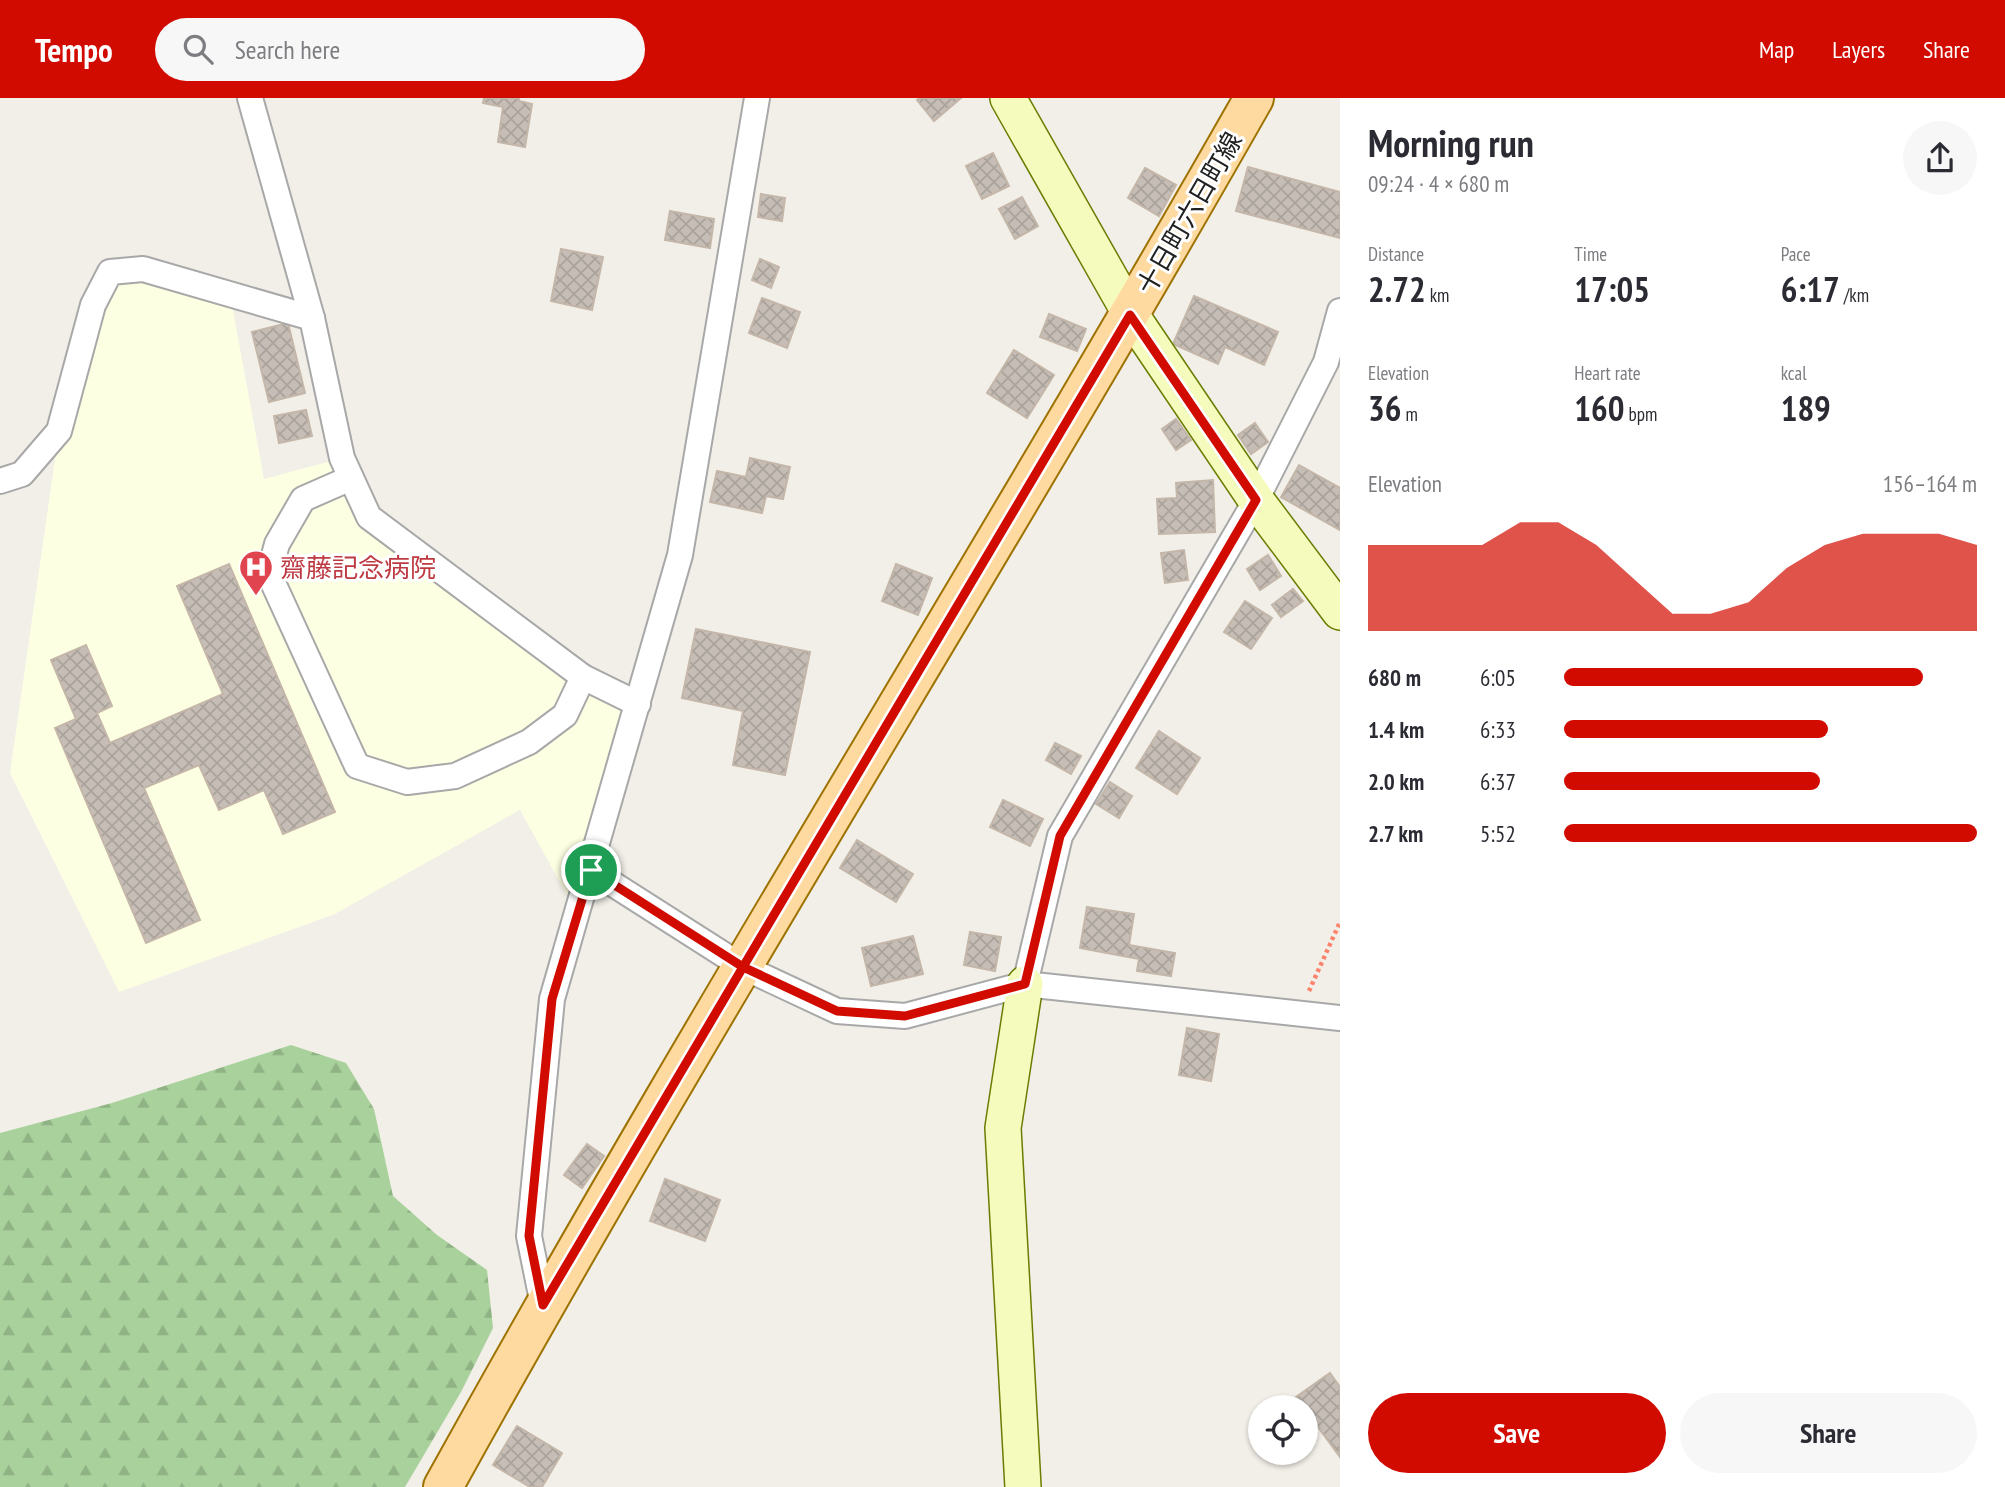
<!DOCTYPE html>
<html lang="en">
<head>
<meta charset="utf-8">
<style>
	body { margin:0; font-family:"PT Sans Narrow","Noto Sans JP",sans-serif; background:#f7f7f7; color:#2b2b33; height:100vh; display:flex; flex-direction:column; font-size:26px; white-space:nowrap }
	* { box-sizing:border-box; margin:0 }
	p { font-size:23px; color:#7c7c81 }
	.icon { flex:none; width:38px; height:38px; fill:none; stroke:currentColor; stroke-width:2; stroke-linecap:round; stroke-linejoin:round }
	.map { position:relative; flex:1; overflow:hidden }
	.panel { display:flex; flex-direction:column; background:#fff; width:665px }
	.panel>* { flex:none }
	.controls { position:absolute; left:1248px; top:1297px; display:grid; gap:14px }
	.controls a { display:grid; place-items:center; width:70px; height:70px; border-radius:50%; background:#fff; box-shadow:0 2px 5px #0004; font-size:35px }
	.pin { position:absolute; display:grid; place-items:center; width:60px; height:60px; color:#fff; margin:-30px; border:4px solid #fff; border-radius:50%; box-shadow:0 2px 7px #0007 }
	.round { display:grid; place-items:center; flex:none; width:74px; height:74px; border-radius:37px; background:#f7f7f7 }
	.summary { display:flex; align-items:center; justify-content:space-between; height:119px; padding:0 28px }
	h1 { font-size:38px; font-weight:800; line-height:52px }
	.metrics { display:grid; grid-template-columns:repeat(3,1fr); gap:10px; height:119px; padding:7px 28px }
	.metrics div { display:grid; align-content:center }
	.metrics b { font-size:35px; font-weight:800 }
	.metrics small { font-size:19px; font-weight:400 }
	.metrics p { font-size:19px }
	.chart { height:196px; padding:14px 28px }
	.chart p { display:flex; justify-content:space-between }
	.chart svg { width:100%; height:126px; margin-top:7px; fill:#d20b00; opacity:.7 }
	.action { display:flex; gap:14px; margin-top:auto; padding:14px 28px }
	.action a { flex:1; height:80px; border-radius:42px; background:#d20b00; color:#fff; font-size:28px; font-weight:800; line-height:80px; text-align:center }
	.action a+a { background:#f7f7f7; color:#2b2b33 }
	ul { padding:0 28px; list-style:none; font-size:23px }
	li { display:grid; grid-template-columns:112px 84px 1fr; align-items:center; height:52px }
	li i { height:18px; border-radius:9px; background:#d20b00 }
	header { display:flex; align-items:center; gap:42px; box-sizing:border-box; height:98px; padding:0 35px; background:#d20b00; color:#fff }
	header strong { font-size:33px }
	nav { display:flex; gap:38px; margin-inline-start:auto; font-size:24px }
	.search { width:490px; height:63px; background:#f7f7f7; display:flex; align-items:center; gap:18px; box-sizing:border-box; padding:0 24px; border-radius:38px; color:#7c7c81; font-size:26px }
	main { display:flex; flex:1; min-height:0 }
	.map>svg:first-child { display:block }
	.education { fill:#fdffe3 }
	.forest { fill:url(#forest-firs) }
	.building { fill:url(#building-cross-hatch); stroke:#c4b6a9; stroke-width:2 }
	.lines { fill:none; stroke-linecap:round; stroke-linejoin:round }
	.street-casing { stroke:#a8a8a8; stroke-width:28 }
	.secondary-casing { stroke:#697d02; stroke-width:38 }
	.primary-casing { stroke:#9e7200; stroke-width:42 }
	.path { stroke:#fd836d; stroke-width:4.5; stroke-dasharray:3.5 3.5; stroke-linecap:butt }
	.street { stroke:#fff; stroke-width:24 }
	.secondary { stroke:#f4fbbc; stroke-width:35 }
	.primary { stroke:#fedaa0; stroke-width:38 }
	.route-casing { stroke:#fff; stroke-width:14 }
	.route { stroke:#d20b00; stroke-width:9 }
	.labels { text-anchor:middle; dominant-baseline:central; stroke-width:6; stroke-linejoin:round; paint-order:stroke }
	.street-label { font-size:26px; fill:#212121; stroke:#fff }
	.health-label { font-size:26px; fill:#be3a42; stroke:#fff; text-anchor:start }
</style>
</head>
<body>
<header>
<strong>Tempo</strong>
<div class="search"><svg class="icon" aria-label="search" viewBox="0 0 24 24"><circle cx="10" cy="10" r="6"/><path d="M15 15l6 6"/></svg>Search here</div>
<nav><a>Map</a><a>Layers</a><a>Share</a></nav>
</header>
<main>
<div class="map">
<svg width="1340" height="1389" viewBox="0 0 1340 1389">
	<defs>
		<pattern id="forest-firs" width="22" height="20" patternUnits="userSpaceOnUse" patternTransform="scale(1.75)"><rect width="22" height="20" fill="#a8d19b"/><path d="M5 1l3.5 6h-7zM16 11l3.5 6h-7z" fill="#90b385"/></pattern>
		<pattern id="building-cross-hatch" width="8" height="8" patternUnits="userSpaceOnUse" patternTransform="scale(1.75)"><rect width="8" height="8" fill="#c6beb6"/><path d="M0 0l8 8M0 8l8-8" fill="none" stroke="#aaa39c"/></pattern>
	</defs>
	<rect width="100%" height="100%" fill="#f1efe7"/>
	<!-- education -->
	<polygon class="education" points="110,174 230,196 264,381 342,360 369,419 638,606 577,815 520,712 335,816 119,894 10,675 59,333"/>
	<!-- forest -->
	<polygon class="forest" points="291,947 346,965 374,1011 393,1098 437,1137 487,1172 493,1230 461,1294 405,1389 0,1389 0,1035 112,1005"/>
	<!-- building -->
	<g class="building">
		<polygon points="484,0 519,0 519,3 532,6 525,49 498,44 503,9 483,5"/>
		<polygon points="920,0 961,0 934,23 917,2"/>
		<polygon points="993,55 1009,88 982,101 966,68"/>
		<polygon points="1248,69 1340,94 1340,140 1236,113"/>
		<polygon points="1145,70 1176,87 1159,118 1128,100"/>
		<polygon points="761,96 785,100 782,123 758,119"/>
		<polygon points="1022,99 1038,128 1015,141 999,111"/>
		<polygon points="670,113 714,121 710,150 665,142"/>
		<polygon points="561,151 603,159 592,212 551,203"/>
		<polygon points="760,161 779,169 771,190 752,182"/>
		<polygon points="1194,198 1278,234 1264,267 1225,249 1218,266 1173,246"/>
		<polygon points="762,200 800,214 787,250 749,235"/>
		<polygon points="1049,216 1086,231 1077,253 1040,239"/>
		<polygon points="288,225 305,295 269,304 252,234"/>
		<polygon points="1014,252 1054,277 1027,320 987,295"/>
		<polygon points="306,312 312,338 279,345 274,318"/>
		<polygon points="1176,321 1191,342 1176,352 1162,331"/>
		<polygon points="1255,325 1268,344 1251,356 1238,337"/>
		<polygon points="750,360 790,369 783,401 766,398 762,415 710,404 717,373 746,379"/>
		<polygon points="1299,367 1340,390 1340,432 1281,399"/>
		<polygon points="1213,382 1215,434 1159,436 1157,401 1177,400 1176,385"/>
		<polygon points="1184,452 1188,482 1165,485 1161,455"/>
		<polygon points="1268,457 1281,478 1260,492 1247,471"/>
		<polygon points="229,466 335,714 283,736 264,692 219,712 199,667 144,690 200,822 146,845 55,630 76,621 51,562 86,547 112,608 97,615 110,645 223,596 177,488"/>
		<polygon points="896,466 932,480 918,517 882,503"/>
		<polygon points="1293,491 1303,503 1281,519 1272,507"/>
		<polygon points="1245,503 1272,520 1251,551 1224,534"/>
		<polygon points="696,531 810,554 785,677 733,667 743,613 682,600"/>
		<polygon points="1159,633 1200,660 1177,696 1136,670"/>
		<polygon points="1055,645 1081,658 1071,676 1046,662"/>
		<polygon points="1110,684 1132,698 1119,720 1096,706"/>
		<polygon points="1003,702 1043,721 1030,748 990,729"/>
		<polygon points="857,742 913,776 896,804 840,770"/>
		<polygon points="1087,809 1134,816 1129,847 1175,855 1171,878 1137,873 1139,861 1080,850"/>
		<polygon points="970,834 1001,839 995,873 964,867"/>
		<polygon points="913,838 923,876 871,888 862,850"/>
		<polygon points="1187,930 1219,936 1211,983 1179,977"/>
		<polygon points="587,1046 604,1058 582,1090 564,1077"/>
		<polygon points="665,1081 720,1102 705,1143 650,1123"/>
		<polygon points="1330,1275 1340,1289 1340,1359 1296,1299"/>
		<polygon points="517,1328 562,1355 542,1389 530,1389 493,1367"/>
	</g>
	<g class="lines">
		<!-- street casing -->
		<g class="street-casing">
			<g id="street">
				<polyline points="250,0 312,220 342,360 369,419 583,579 638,606"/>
				<polyline points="351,380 303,401 277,446 269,476 357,668 407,684 455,678 529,644 565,617 583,579"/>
				<polyline points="0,383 22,376 59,333 93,207 110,174 143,171 312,220"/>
				<polyline points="591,772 743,869 837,913 905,918 1025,886 1340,920"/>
				<polyline points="1025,886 1060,738 1256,402 1326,264 1340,213"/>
				<polyline points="543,1207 529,1138 552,901 680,457 757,0"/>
			</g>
		</g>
		<!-- secondary casing -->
		<g class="secondary-casing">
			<g id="secondary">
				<polyline points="1008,0 1131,217 1256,402 1340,514"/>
				<polyline points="1023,1389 1003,1030 1025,886"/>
			</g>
		</g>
		<!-- primary casing -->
		<g class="primary-casing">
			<path id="primary" d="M443,1389C702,920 989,466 1254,0"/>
		</g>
		<!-- path -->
		<polyline class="path" points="1309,893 1340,824"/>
		<!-- street -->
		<use href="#street" class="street"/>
		<!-- secondary -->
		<use href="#secondary" class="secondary"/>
		<!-- primary -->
		<use href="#primary" class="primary"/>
	</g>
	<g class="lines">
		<!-- route casing -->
		<g class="route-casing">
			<polyline id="route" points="591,772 552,901 529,1138 543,1207 743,869 837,913 905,918 1025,886 1060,738 1256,402 1130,217 743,869 591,772"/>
		</g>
		<!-- route -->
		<use href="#route" class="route"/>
	</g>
	<!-- icons -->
	<defs>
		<g id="hospital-pin" transform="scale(1.75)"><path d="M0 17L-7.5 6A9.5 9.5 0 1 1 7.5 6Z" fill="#e0444e" stroke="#fff"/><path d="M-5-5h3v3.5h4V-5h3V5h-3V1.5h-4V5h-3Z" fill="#fff"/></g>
	</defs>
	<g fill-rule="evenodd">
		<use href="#hospital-pin" x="256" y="469"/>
	</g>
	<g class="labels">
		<!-- street labels -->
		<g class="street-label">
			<text transform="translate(1189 115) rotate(-60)">十日町六日町線</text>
		</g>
		<!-- health labels -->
		<g class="health-label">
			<text x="280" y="469">齋藤記念病院</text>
		</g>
	</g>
</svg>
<div class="controls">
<a><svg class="icon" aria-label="locate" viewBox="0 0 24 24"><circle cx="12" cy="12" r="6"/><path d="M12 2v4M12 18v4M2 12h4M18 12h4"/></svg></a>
</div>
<div class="pin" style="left:591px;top:772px;background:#1e9e55"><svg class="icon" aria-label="arrive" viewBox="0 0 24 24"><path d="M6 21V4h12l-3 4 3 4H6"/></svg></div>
</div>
<section class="panel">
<div class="summary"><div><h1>Morning run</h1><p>09:24 · 4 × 680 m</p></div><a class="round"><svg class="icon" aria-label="share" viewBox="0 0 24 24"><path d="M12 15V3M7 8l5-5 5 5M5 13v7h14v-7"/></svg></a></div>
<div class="metrics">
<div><p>Distance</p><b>2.72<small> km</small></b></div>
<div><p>Time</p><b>17:05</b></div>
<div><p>Pace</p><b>6:17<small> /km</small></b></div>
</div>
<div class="metrics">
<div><p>Elevation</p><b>36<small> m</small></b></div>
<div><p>Heart rate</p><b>160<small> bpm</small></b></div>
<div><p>kcal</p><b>189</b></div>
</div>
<div class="chart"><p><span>Elevation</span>156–164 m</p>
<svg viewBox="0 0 160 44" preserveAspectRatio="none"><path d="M0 44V14L10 14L20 14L30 14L40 6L50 6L60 14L70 26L80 38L90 38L100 34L110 22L120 14L130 10L140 10L150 10L160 14V44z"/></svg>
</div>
<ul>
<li><b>680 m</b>6:05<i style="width:87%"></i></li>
<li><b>1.4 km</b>6:33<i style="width:64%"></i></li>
<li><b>2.0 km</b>6:37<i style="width:62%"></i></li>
<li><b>2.7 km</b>5:52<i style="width:100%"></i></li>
</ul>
<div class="action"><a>Save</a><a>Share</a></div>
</section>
</main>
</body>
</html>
